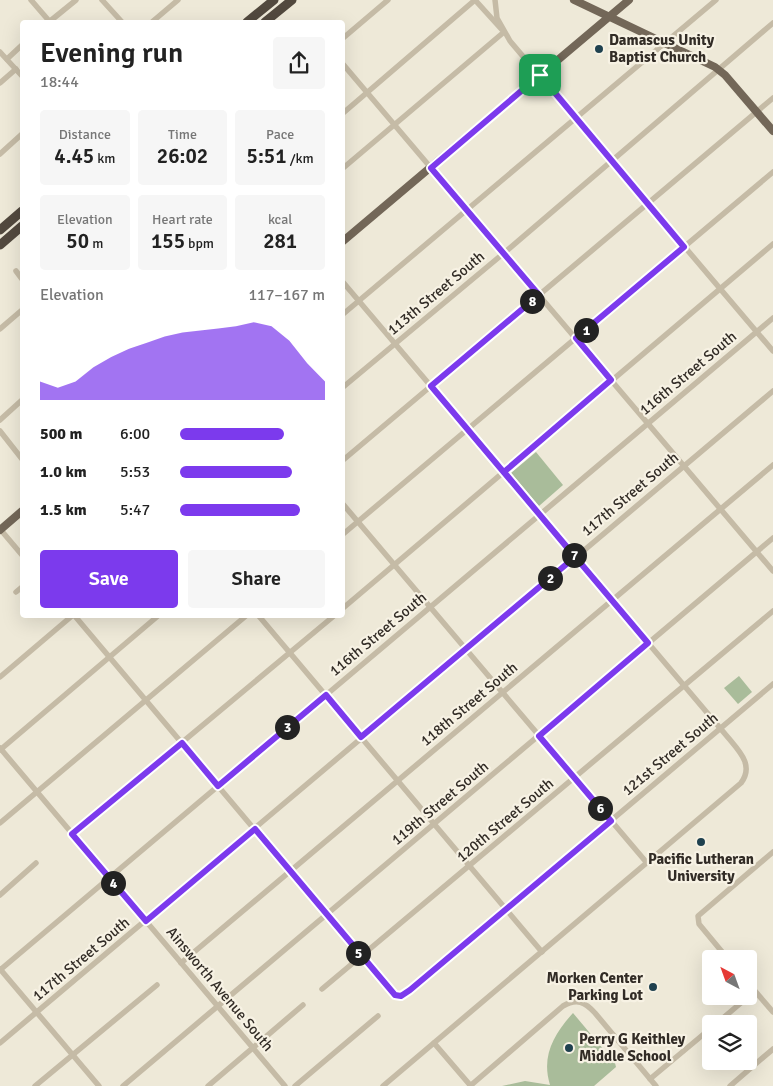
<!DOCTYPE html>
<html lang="en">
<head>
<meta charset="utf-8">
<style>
	body { margin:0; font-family:Signika,sans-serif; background:#f6f6f6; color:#222; height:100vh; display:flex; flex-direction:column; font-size:19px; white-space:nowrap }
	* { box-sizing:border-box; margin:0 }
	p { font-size:16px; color:#767676 }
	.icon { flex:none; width:28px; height:28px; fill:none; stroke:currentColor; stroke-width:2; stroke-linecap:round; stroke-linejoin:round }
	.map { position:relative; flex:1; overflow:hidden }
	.panel { position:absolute; left:20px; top:20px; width:325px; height:598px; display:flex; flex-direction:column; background:#fff; border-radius:5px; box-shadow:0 5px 20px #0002 }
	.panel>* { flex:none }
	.needle { width:32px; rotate:319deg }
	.fabs { position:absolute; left:702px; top:950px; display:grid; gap:10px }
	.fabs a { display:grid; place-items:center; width:55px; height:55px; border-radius:5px; background:#fff; box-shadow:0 5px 20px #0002; font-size:25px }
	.pin { position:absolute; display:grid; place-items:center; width:42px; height:42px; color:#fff; margin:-21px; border-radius:10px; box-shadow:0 2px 8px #0006 }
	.km { position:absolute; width:25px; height:25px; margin:-12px; border-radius:50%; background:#222; color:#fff; font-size:14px; line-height:25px; text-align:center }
	.round { display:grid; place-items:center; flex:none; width:52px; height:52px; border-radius:5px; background:#f6f6f6 }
	.summary { display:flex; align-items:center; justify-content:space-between; height:85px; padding:0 20px }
	h1 { font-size:28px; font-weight:600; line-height:38px }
	.stats { display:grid; grid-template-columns:repeat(3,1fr); gap:8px; height:85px; padding:5px 20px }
	.stats div { display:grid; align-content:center; border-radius:5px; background:#f6f6f6; text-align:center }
	.stats b { font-size:21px; font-weight:600 }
	.stats small { font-size:14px; font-weight:400 }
	.stats p { font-size:14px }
	.chart { height:140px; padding:10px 20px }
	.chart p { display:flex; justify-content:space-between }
	.chart svg { width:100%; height:90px; margin-top:5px; fill:#7c3aed; opacity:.7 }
	.button { display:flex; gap:10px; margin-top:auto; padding:10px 20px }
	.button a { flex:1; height:58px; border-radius:5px; background:#7c3aed; color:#fff; font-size:20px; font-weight:600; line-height:58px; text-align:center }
	.button a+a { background:#f6f6f6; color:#222 }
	ul { padding:0 20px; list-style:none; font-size:16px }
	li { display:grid; grid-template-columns:80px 60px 1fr; align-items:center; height:38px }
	li i { height:12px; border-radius:6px; background:#7c3aed }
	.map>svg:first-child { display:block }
	.green { fill:#a9bc9a }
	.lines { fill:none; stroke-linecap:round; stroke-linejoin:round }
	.minor { stroke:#c5bba6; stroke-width:5.5 }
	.major { stroke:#736758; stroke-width:8 }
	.highway { stroke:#52493e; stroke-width:9 }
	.route-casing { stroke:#fff; stroke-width:10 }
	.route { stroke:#7c3aed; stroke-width:6 }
	.poi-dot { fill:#1f414f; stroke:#f7f2e4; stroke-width:2 }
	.labels { text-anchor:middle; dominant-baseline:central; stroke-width:4.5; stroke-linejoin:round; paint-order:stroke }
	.poi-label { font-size:15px; font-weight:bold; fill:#322c26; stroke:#f7f2e4; text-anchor:start }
	.street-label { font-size:15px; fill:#322c26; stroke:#f7f2e4 }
</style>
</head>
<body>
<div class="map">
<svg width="773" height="1086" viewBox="0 0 773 1086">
	<rect width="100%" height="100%" fill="#eee9d8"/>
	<!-- green -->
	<g class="green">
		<polygon points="536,452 563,485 539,506 511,473"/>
		<polygon points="739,676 752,692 738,704 724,688"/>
		<path d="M573,1013L615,1063L616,1067L594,1086H502L525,1081L550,1085C541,1056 554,1034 573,1013Z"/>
	</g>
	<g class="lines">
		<!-- minor -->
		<g class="minor">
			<polyline points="31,0 50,22"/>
			<polyline points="102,0 122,22"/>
			<polyline points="495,0 497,18 510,41 773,351"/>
			<polyline points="49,22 76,0"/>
			<polyline points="152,22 178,0"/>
			<polyline points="342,39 388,0"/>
			<polyline points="0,52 22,76"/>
			<polyline points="7,59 22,45"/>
			<polyline points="342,63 773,571"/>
			<polyline points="0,83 16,69"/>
			<polyline points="342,114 475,0"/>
			<polyline points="0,154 22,134"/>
			<polyline points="342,169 504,32 475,0"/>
			<polyline points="16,271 22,279"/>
			<path d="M342,281L731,741C742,754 753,767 741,783L383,1086"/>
			<polyline points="342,315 716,0"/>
			<polyline points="0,329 22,310"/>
			<polyline points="342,388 504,253 773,23"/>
			<polyline points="0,420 22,400"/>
			<polyline points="0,431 22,459"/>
			<polyline points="342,461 773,98"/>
			<polyline points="342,503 647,863"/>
			<polyline points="0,529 22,555"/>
			<polyline points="342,535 773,172"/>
			<polyline points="16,592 22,587"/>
			<polyline points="342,609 773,244"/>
			<polyline points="74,615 383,982 398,996 403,996 410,990 773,684"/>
			<polyline points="258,615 542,952"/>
			<polyline points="0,677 73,615"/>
			<polyline points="0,748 285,1086"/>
			<polyline points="0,750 159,615"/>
			<polyline points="0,823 247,615"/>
			<polyline points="72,834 335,615"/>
			<polyline points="0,895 36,863"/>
			<polyline points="728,959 699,924 698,916 773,852"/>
			<polyline points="181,963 773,465"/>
			<polyline points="0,969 99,1086"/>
			<polyline points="0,970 773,318"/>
			<polyline points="749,984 773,1012"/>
			<polyline points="322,989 773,611"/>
			<polyline points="716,1024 749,996"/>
			<polyline points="0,1043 773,391"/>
			<polyline points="434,1043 470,1085"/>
			<polyline points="650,1079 711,1028"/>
			<polyline points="35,1086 157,985"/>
			<polyline points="123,1086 773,538"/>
			<polyline points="208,1086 303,1005"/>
			<polyline points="295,1086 378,1016"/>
			<path d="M470,1086L563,1006C577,998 585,1002 595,1013L656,1086"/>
			<polyline points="730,1086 773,1049"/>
		</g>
		<!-- major -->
		<g class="major">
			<polyline points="574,0 715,67 725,75 773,131"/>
			<polyline points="342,242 629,0"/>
			<polyline points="0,530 22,511"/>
		</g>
		<!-- highway -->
		<g class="highway">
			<polyline points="247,22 274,0"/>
			<polyline points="265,22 292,0"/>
			<polyline points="0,230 22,211"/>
			<polyline points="0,245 22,226"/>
		</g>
	</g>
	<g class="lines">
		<!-- route casing -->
		<g class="route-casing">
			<polyline id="route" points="540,75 684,247 576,338 611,380 504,472 575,557 361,737 326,695 218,786 182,743 72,834 146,921 255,829 384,982 395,995 401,996 410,990 611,821 539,736 648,643 431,386 539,295 431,168 540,75"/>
		</g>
		<!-- route -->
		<use href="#route" class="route"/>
	</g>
	<!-- markers -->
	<g class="poi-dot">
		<circle cx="599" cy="49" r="5"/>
		<circle cx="701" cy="842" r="5"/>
		<circle cx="653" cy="987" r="5"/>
		<circle cx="569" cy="1048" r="5"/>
	</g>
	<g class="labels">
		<!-- poi labels -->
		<g class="poi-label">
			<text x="609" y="40">Damascus Unity<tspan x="609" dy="17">Baptist Church</tspan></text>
			<text x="701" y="859" text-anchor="middle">Pacific Lutheran<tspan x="701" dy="17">University</tspan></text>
			<text x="643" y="978" text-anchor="end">Morken Center<tspan x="643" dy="17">Parking Lot</tspan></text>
			<text x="579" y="1039">Perry G Keithley<tspan x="579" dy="17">Middle School</tspan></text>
		</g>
		<!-- street labels -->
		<g class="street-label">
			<text transform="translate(436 293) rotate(-40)">113th Street South</text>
			<text transform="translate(688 373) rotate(-40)">116th Street South</text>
			<text transform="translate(630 494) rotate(-40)">117th Street South</text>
			<text transform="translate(378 634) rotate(-40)">116th Street South</text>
			<text transform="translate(469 704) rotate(-40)">118th Street South</text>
			<text transform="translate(670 754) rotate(-40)">121st Street South</text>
			<text transform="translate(440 803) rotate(-40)">119th Street South</text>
			<text transform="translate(505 820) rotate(-40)">120th Street South</text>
			<text transform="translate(81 959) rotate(-40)">117th Street South</text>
			<text transform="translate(220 989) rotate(50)">Ainsworth Avenue South</text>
		</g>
	</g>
</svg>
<div class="fabs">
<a><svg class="needle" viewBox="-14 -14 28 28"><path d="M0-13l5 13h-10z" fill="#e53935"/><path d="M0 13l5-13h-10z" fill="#767676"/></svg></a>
<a><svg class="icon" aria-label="layers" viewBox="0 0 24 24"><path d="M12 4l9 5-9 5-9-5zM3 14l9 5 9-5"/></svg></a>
</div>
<div class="pin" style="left:540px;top:75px;background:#1e9e55"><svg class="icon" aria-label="arrive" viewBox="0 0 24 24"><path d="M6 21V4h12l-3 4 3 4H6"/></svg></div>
<b class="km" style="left:586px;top:330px">1</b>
<b class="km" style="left:550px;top:578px">2</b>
<b class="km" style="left:287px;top:727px">3</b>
<b class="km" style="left:113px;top:883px">4</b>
<b class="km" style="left:358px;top:953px">5</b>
<b class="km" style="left:600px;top:808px">6</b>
<b class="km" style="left:574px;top:555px">7</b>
<b class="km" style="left:532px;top:301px">8</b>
<section class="panel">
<div class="summary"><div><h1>Evening run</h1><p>18:44</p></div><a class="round"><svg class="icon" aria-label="share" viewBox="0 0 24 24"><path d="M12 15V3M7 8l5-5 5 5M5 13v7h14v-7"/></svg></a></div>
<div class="stats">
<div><p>Distance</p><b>4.45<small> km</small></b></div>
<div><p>Time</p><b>26:02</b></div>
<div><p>Pace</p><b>5:51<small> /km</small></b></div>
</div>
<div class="stats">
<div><p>Elevation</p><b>50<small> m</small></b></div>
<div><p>Heart rate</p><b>155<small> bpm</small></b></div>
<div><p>kcal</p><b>281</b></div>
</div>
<div class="chart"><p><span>Elevation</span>117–167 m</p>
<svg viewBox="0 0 160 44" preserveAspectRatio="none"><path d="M0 44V35L10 38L20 35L30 28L40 23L50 19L60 16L70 13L80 11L90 10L100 9L110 8L120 6L130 8L140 15L150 26L160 35V44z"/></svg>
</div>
<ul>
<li><b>500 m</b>6:00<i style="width:72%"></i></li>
<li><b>1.0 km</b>5:53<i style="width:77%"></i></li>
<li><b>1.5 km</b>5:47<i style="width:83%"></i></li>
</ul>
<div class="button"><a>Save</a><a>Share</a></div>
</section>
</div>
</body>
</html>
